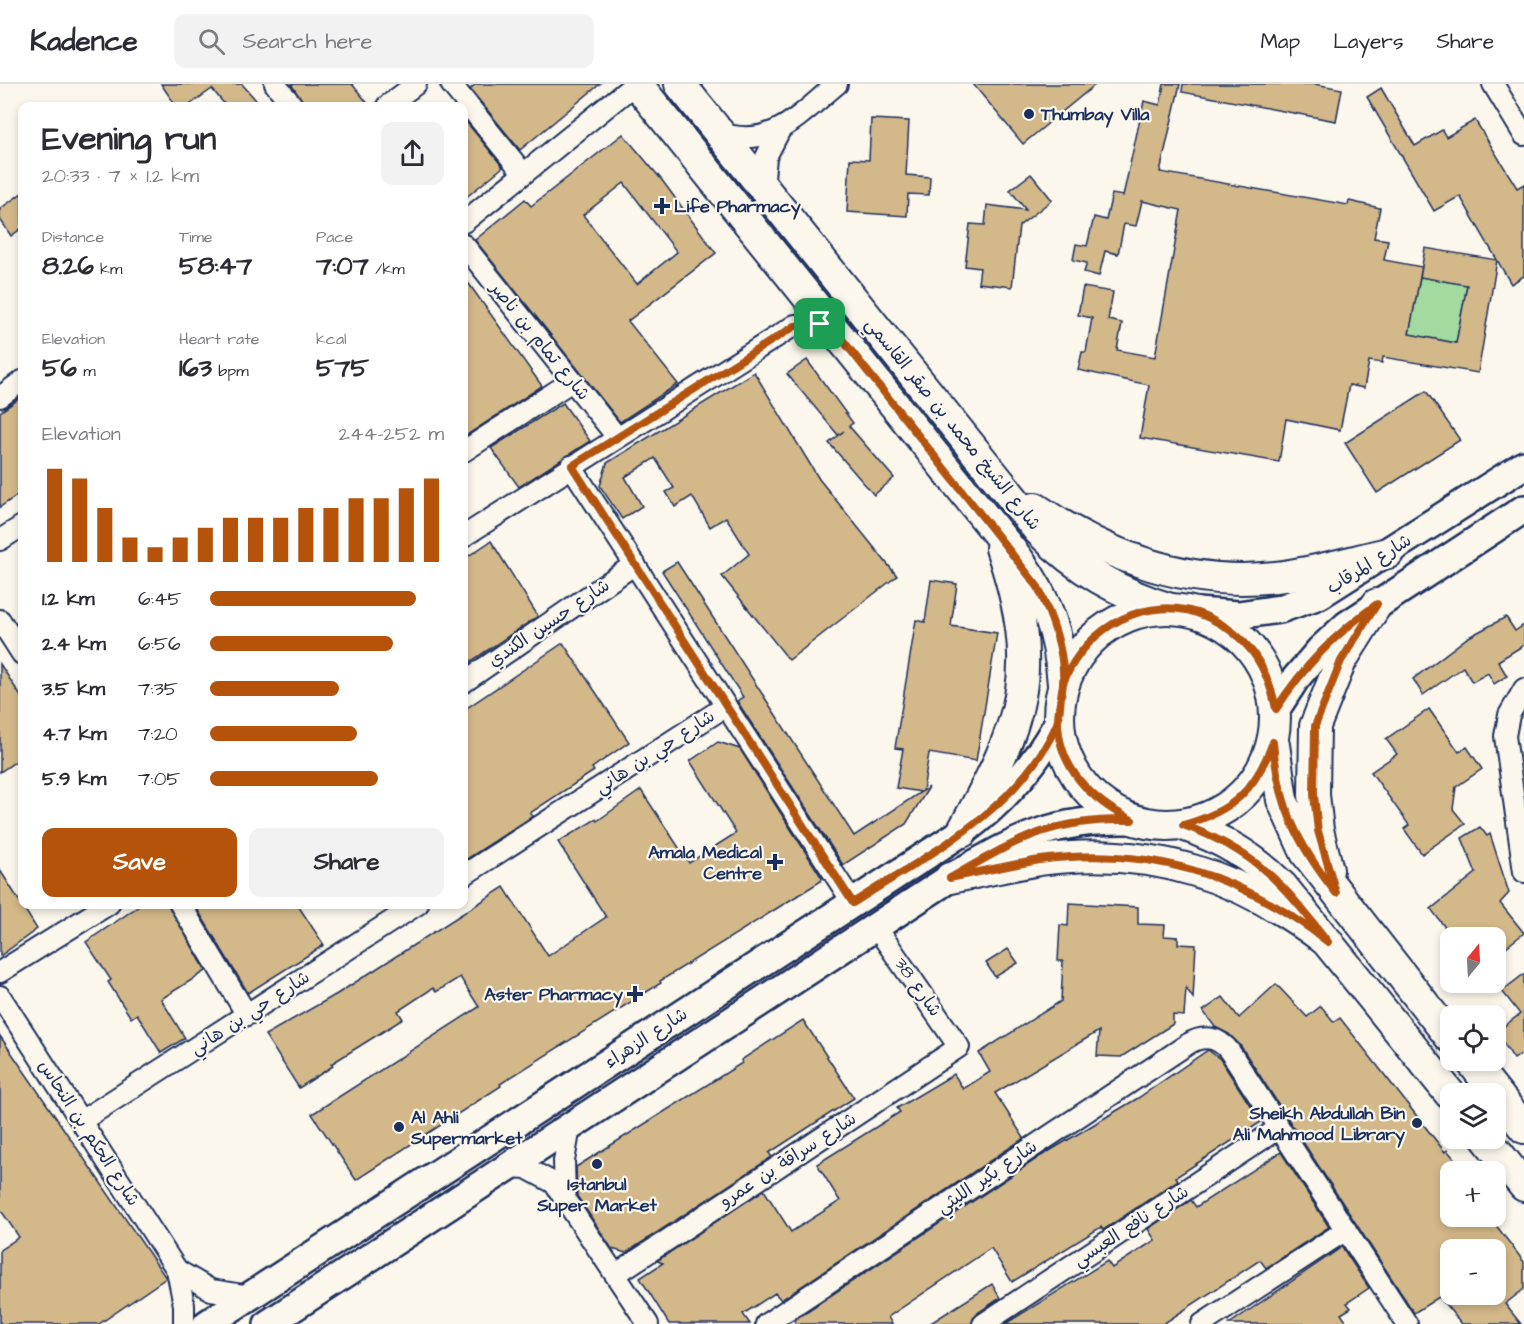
<!DOCTYPE html>
<html lang="en">
<head>
<meta charset="utf-8">
<style>
	body { margin:0; font-family:"Architects Daughter","Playpen Sans Arabic",sans-serif; background:#f2f2f3; color:#2b2b33; height:100vh; display:flex; flex-direction:column; font-size:22px; white-space:nowrap }
	* { box-sizing:border-box; margin:0 }
	p { font-size:20px; color:#7c7c81 }
	.icon { flex:none; width:33px; height:33px; fill:none; stroke:currentColor; stroke-width:2; stroke-linecap:round; stroke-linejoin:round }
	.map { position:relative; flex:1; overflow:hidden }
	.drawer { position:absolute; left:18px; top:18px; width:450px; height:807px; display:flex; flex-direction:column; background:#fff; border-radius:12px; box-shadow:0 3px 9px #0003 }
	.drawer>* { flex:none }
	.needle { width:39px; rotate:18deg }
	.controls { position:absolute; left:1440px; top:843px; display:grid; gap:12px }
	.controls a { display:grid; place-items:center; width:66px; height:66px; border-radius:12px; background:#fff; box-shadow:0 3px 9px #0003; font-size:30px }
	.pin { position:absolute; display:grid; place-items:center; width:51px; height:51px; color:#fff; margin:-26px; border-radius:12px; box-shadow:0 3px 9px #0006 }
	.round { display:grid; place-items:center; flex:none; width:63px; height:63px; border-radius:12px; background:#f2f2f3 }
	.headline { display:flex; align-items:center; justify-content:space-between; height:102px; padding:0 24px }
	h1 { font-size:33px; font-weight:700; line-height:45px }
	.metrics { display:grid; grid-template-columns:repeat(3,1fr); gap:9px; height:102px; padding:6px 24px }
	.metrics div { display:grid; align-content:center }
	.metrics b { font-size:26px; font-weight:700 }
	.metrics small { font-size:16px; font-weight:400 }
	.metrics p { font-size:16px }
	.chart { height:168px; padding:12px 24px }
	.chart p { display:flex; justify-content:space-between }
	.chart svg { width:100%; height:108px; margin-top:6px; stroke:#b45309; stroke-width:6 }
	.primary-button { display:flex; gap:12px; margin-top:auto; padding:12px 24px }
	.primary-button a { flex:1; height:69px; border-radius:12px; background:#b45309; color:#fff; font-size:24px; font-weight:700; line-height:69px; text-align:center }
	.primary-button a+a { background:#f2f2f3; color:#2b2b33 }
	ul { padding:0 24px; list-style:none; font-size:20px }
	li { display:grid; grid-template-columns:96px 72px 1fr; align-items:center; height:45px }
	li i { height:15px; border-radius:8px; background:#b45309 }
	header { display:flex; align-items:center; gap:36px; box-sizing:border-box; height:84px; padding:0 30px; background:#fff; border-bottom:2px solid #e1e1e2 }
	header strong { font-size:28px }
	nav { display:flex; gap:33px; margin-inline-start:auto; font-size:21px }
	.search { width:420px; height:54px; background:#f2f2f3; display:flex; align-items:center; gap:15px; box-sizing:border-box; padding:0 21px; border-radius:12px; color:#7c7c81; font-size:22px }
	.map>svg:first-child { display:block }
	.green { fill:#a3da9f; stroke:#5f847e; stroke-width:1.5 }
	.building { fill:#d3b889; stroke:#1b2f5e; stroke-width:1.5; fill-rule:evenodd }
	.lines { fill:none; stroke-linecap:round; stroke-linejoin:round }
	.street-casing { stroke:#1b2f5e; stroke-width:24 }
	.secondary-casing { stroke:#1b2f5e; stroke-width:32 }
	.primary-casing { stroke:#1b2f5e; stroke-width:34 }
	.street { stroke:#fbf7ec; stroke-width:20 }
	.secondary { stroke:#fbf7ec; stroke-width:27 }
	.primary { stroke:#fbf7ec; stroke-width:30 }
	.route-casing { stroke:#fff; stroke-width:12 }
	.route { stroke:#b45309; stroke-width:8 }
	.poi-dot { fill:#1b2f5e; stroke:#fbf7ec; stroke-width:2 }
	.labels { text-anchor:middle; dominant-baseline:central; stroke-width:4.5; stroke-linejoin:round; paint-order:stroke }
	.poi-label { font-size:18px; font-weight:bold; fill:#1b2f5e; stroke:#fbf7ec; text-anchor:start }
	.street-label { font-size:18px; fill:#1b2f5e; stroke:#fbf7ec }
</style>
</head>
<body>
<header>
<strong>Kadence</strong>
<div class="search"><svg class="icon" aria-label="search" viewBox="0 0 24 24"><circle cx="10" cy="10" r="6"/><path d="M15 15l6 6"/></svg>Search here</div>
<nav><a>Map</a><a>Layers</a><a>Share</a></nav>
</header>
<div class="map">
<svg width="1524" height="1240" viewBox="0 0 1524 1240">
	<rect width="100%" height="100%" fill="#fbf7ec"/>
	<filter id="ink" filterUnits="userSpaceOnUse"><feTurbulence type="fractalNoise" baseFrequency=".0167" numOctaves="2"/><feDisplacementMap in="SourceGraphic" scale="12" xChannelSelector="R" yChannelSelector="G"/><feConvolveMatrix kernelMatrix="1 2 1 2 8 2 1 2 1" color-interpolation-filters="sRGB"/></filter>
	<g filter="url(#ink)">
		<!-- green -->
		<polygon class="green" points="1420,193 1467,201 1456,259 1409,250"/>
		<!-- building -->
		<g class="building">
			<polygon points="161,0 242,0 261,22 226,22 212,5 188,22 176,22"/>
			<polygon points="291,0 352,0 370,22 305,22"/>
			<polygon points="476,0 600,0 520,66 470,5"/>
			<polygon points="973,0 1096,0 1023,60"/>
			<polygon points="1164,0 1180,0 1160,88 1348,121 1349,117 1380,124 1374,154 1388,156 1384,176 1422,183 1409,250 1456,259 1467,201 1420,193 1425,164 1497,176 1478,289 1383,273 1382,279 1369,277 1364,304 1349,301 1340,346 1286,335 1279,378 1140,354 1149,301 1078,286 1082,268 1086,268 1092,234 1078,231 1083,203 1113,208 1108,236 1122,239 1117,266 1155,273 1181,126 1142,117 1136,142 1124,140 1118,170 1105,167 1099,192 1084,188 1087,179 1073,176 1076,160 1087,162 1094,133 1106,136 1112,110 1123,112 1144,17 1160,21"/>
			<polygon points="1183,0 1315,0 1342,5 1336,37 1182,8"/>
			<polygon points="1381,4 1415,62 1442,46 1446,53 1475,36 1517,104 1524,100 1524,192 1511,200 1460,112 1434,127 1367,13"/>
			<polygon points="464,35 503,83 464,115"/>
			<polygon points="871,35 909,37 906,91 930,93 929,111 908,110 907,132 847,128 850,75 869,76"/>
			<path d="M623,50L661,95L716,169L628,237L678,300L620,338L475,156L525,115L531,122ZM624,99L677,168L637,200L583,131Z"/>
			<polygon points="1031,90 1052,116 1019,142 1012,203 978,199 980,184 965,182 970,140 985,141 987,121 1026,126 1010,106"/>
			<polygon points="22,109 22,144 11,152 0,135 0,125"/>
			<polygon points="464,193 542,302 464,353"/>
			<polygon points="807,276 853,339 849,342 894,394 874,411 829,359 844,347 838,351 787,290"/>
			<polygon points="754,288 819,395 897,492 789,576 722,492 749,470 726,433 710,443 692,412 675,423 666,408 674,404 655,374 625,393 642,422 622,435 600,402 607,379"/>
			<polygon points="1426,307 1460,356 1377,409 1345,359"/>
			<polygon points="22,313 22,408 0,423 0,328"/>
			<polygon points="563,319 590,357 519,403 491,364"/>
			<polygon points="491,457 538,532 464,582 464,475"/>
			<polygon points="677,478 854,752 921,708 896,704 903,665 895,664 916,536 925,538 931,496 957,500 951,542 997,549 976,677 929,669 923,707 929,703 906,740 843,781 737,617 743,613 662,487"/>
			<polygon points="1506,533 1515,547 1524,541 1524,561 1498,577 1507,592 1494,600 1488,589 1472,598 1463,583 1423,611 1413,595 1467,554"/>
			<polygon points="563,559 629,658 592,684 594,687 530,729 533,732 464,777 464,626"/>
			<polygon points="0,580 22,614 22,673 0,688"/>
			<polygon points="1429,625 1459,668 1467,663 1482,685 1456,703 1453,725 1465,740 1422,770 1404,745 1409,741 1371,688 1397,670 1386,655"/>
			<polygon points="718,658 740,665 822,794 821,797 660,897 661,899 500,1000 501,1002 356,1096 312,1030 479,923 460,893 436,908 433,904 398,927 403,935 331,980 333,982 299,1004 265,951 337,910 504,803 548,872 606,833 558,758 596,735 597,737 641,706 689,779 736,749 690,677"/>
			<polygon points="1480,743 1487,752 1490,750 1509,809 1500,819 1524,849 1496,871 1496,854 1453,854 1431,825 1476,789 1462,754"/>
			<polygon points="0,786 37,845 0,872"/>
			<polygon points="1069,819 1138,823 1138,840 1165,841 1164,852 1178,853 1178,860 1196,861 1193,914 1186,904 1184,932 1173,931 1173,940 1121,973 1097,972 1099,947 995,1009 1024,1054 781,1216 775,1209 743,1230 750,1240 669,1240 640,1194 663,1179 657,1177 764,1106 791,1148 840,1117 817,1080 900,1028 897,1024 954,990 963,1005 990,988 979,969 1061,917 1063,877 1058,877 1060,841 1068,842"/>
			<polygon points="142,820 168,820 206,887 161,915 185,954 161,969 137,930 131,934 108,898 111,896 86,858"/>
			<polygon points="194,820 297,820 324,861 248,909"/>
			<polygon points="1008,865 1018,879 995,893 986,879"/>
			<polygon points="1524,890 1524,968 1514,975 1496,948 1520,930 1502,907"/>
			<path d="M1276,900L1307,933L1321,922L1334,938L1340,934L1445,1068L1447,1066L1466,1088H1450V1132H1489L1524,1178V1205L1505,1220L1521,1240H1462L1439,1213L1414,1229L1240,961L1229,950L1215,943L1203,927L1223,913L1239,934ZM1450,1166H1496V1210H1450Z"/>
			<polygon points="803,936 854,1014 769,1069 772,1073 626,1169 612,1165 577,1112 576,1083 742,979 741,976"/>
			<polygon points="0,952 166,1194 99,1240 0,1240 0,1166 19,1153 0,1125"/>
			<polygon points="1208,966 1220,975 1261,1038 1176,1093 1178,1096 1103,1146 1101,1143 1012,1198 991,1164 888,1233 892,1240 796,1240 794,1236 1041,1072 1138,1014"/>
			<polygon points="1281,1068 1329,1143 1266,1184 1260,1176 1163,1240 1005,1240 1107,1177 1112,1184 1155,1156 1148,1145 1191,1116 1196,1123"/>
			<polygon points="1342,1163 1369,1204 1347,1219 1351,1224 1341,1230 1348,1240 1229,1240"/>
			<polygon points="992,1200 1000,1214 976,1230 971,1240 929,1240"/>
		</g>
		<g class="lines">
			<!-- street casing -->
			<g class="street-casing">
				<g id="street">
					<polyline points="275,0 293,22"/>
					<polyline points="451,0 523,89"/>
					<polyline points="1493,0 1524,51"/>
					<polyline points="387,22 416,0"/>
					<path d="M718,48C771,67 799,31 837,0"/>
					<polyline points="763,104 766,73 780,46"/>
					<polyline points="464,138 635,0"/>
					<polyline points="464,161 617,353"/>
					<polyline points="0,313 22,297"/>
					<polyline points="464,367 572,297"/>
					<polyline points="571,382 853,819"/>
					<polyline points="464,452 795,241 830,240"/>
					<polyline points="0,456 22,442"/>
					<polyline points="0,536 22,570"/>
					<polyline points="464,598 635,480"/>
					<polyline points="1524,605 1509,631 1505,652 1524,788"/>
					<polyline points="464,791 726,622"/>
					<polyline points="180,820 247,931"/>
					<polyline points="0,888 109,820"/>
					<polyline points="0,912 177,1186 184,1221 184,1240"/>
					<polyline points="81,1037 418,820"/>
					<polyline points="510,1083 526,1084 554,1099 648,1240"/>
					<polyline points="565,1111 564,1077 570,1043"/>
					<polyline points="177,1186 211,1206 250,1212"/>
					<polyline points="616,1190 959,963 876,843"/>
					<path d="M766,1240L1188,960C1204,950 1219,953 1230,968L1407,1240"/>
					<polyline points="983,1240 1279,1044"/>
					<polyline points="1202,1240 1346,1146"/>
				</g>
			</g>
			<!-- secondary casing -->
			<g class="secondary-casing">
				<g id="secondary">
					<polyline points="1197,528 1238,531 1280,525 1319,511 1524,381"/>
					<polyline points="1276,625 1296,594 1320,566 1347,541 1524,425"/>
					<path d="M207,1240L962,748C1003,718 1033,684 1058,639"/>
					<path d="M268,1240L950,794C1019,755 1051,734 1132,736"/>
				</g>
			</g>
			<!-- primary casing -->
			<g class="primary-casing">
				<g id="primary">
					<path d="M637,0L1018,475C1048,517 1059,549 1063,600"/>
					<path d="M680,0L1039,447C1078,486 1118,509 1171,525"/>
					<path d="M1035,424C1107,473 1188,503 1276,493C1314,489 1352,477 1388,469"/>
					<circle cx="1167" cy="633" r="108"/>
					<polyline points="1274,661 1282,716 1306,769 1450,953"/>
					<path d="M1183,741C1222,755 1252,772 1282,802L1450,1010"/>
					<path d="M962,748C1023,637 1043,590 1001,464"/>
					<polyline points="1328,786 1318,746 1314,711 1315,642 1341,577 1377,520"/>
					<path d="M950,794C980,788 1010,781 1040,776C1151,761 1241,791 1328,858"/>
					<polyline points="1470,976 1524,1044"/>
					<polyline points="1486,1054 1524,1102"/>
				</g>
			</g>
			<!-- street -->
			<use href="#street" class="street"/>
			<!-- secondary -->
			<use href="#secondary" class="secondary"/>
			<!-- primary -->
			<use href="#primary" class="primary"/>
		</g>
	</g>
	<g class="lines" filter="url(#ink)">
		<!-- route casing -->
		<g class="route-casing">
			<path id="route" d="M820,240H830L1038,503C1051,532 1065,566 1063,599C1062,612 1058,623 1058,636C1058,684 1092,717 1132,736C1051,734 1019,755 950,794C980,788 1010,781 1040,776C1150,761 1242,791 1328,858C1284,800 1254,766 1183,741C1233,727 1255,707 1273,658C1278,721 1298,761 1336,809L1318,747L1314,711L1315,642L1341,577L1377,520C1335,550 1304,582 1276,625C1267,581 1247,550 1205,532C1148,508 1086,543 1064,597C1059,611 1062,629 1056,642C1045,667 1026,692 1006,712C962,755 905,785 853,819L572,382L795,242L820,240"/>
		</g>
		<!-- route -->
		<use href="#route" class="route"/>
	</g>
	<!-- markers -->
	<g class="poi-dot">
		<circle cx="1029" cy="30" r="6"/>
		<path d="M659 113h6v6h6v6h-6v6h-6v-6h-6v-6h6z"/>
		<path d="M772 769h6v6h6v6h-6v6h-6v-6h-6v-6h6z"/>
		<path d="M632 901h6v6h6v6h-6v6h-6v-6h-6v-6h6z"/>
		<circle cx="1417" cy="1039" r="6"/>
		<circle cx="399" cy="1043" r="6"/>
		<circle cx="597" cy="1080" r="6"/>
	</g>
	<g class="labels">
		<!-- poi labels -->
		<g class="poi-label">
			<text x="1041" y="30">Thumbay Villa</text>
			<text x="674" y="122">Life Pharmacy</text>
			<text x="762" y="768" text-anchor="end">Amala Medical<tspan x="762" dy="21">Centre</tspan></text>
			<text x="623" y="910" text-anchor="end">Aster Pharmacy</text>
			<text x="1405" y="1029" text-anchor="end">Sheikh Abdullah Bin<tspan x="1405" dy="21">Ali Mahmood Library</tspan></text>
			<text x="411" y="1033">Al Ahli<tspan x="411" dy="21">Supermarket</tspan></text>
			<text x="597" y="1100" text-anchor="middle">Istanbul<tspan x="597" dy="21">Super Market</tspan></text>
		</g>
		<!-- street labels -->
		<g class="street-label">
			<text transform="translate(540 257) rotate(51)">شارع تمام بن ناصر</text>
			<text transform="translate(953 340) rotate(51)">شارع الشيخ محمد بن صقر القاسمي</text>
			<text transform="translate(1369 480) rotate(-32)">شارع المرقاب</text>
			<text transform="translate(549 539) rotate(-34)">شارع حسين الكندي</text>
			<text transform="translate(655 668) rotate(-33)">شارع حي بن هاني</text>
			<text transform="translate(918 903) rotate(55)">شارع 38</text>
			<text transform="translate(250 929) rotate(-33)">شارع حي بن هاني</text>
			<text transform="translate(646 954) rotate(-33)">شارع الزهراء</text>
			<text transform="translate(89 1049) rotate(57)">شارع الحكم بن النحاس</text>
			<text transform="translate(788 1076) rotate(-33)">شارع سراقة بن عمرو</text>
			<text transform="translate(987 1093) rotate(-34)">شارع بكير الليثي</text>
			<text transform="translate(1131 1142) rotate(-33)">شارع نافع العبسي</text>
		</g>
	</g>
</svg>
<div class="controls">
<a><svg class="needle" viewBox="-14 -14 28 28"><path d="M0-13l5 13h-10z" fill="#e53935"/><path d="M0 13l5-13h-10z" fill="#7c7c81"/></svg></a>
<a><svg class="icon" aria-label="locate" viewBox="0 0 24 24"><circle cx="12" cy="12" r="6"/><path d="M12 2v4M12 18v4M2 12h4M18 12h4"/></svg></a>
<a><svg class="icon" aria-label="layers" viewBox="0 0 24 24"><path d="M12 4l9 5-9 5-9-5zM3 14l9 5 9-5"/></svg></a>
<a>+</a>
<a>−</a>
</div>
<div class="pin" style="left:820px;top:240px;background:#1e9e55"><svg class="icon" aria-label="arrive" viewBox="0 0 24 24"><path d="M6 21V4h12l-3 4 3 4H6"/></svg></div>
<section class="drawer">
<div class="headline"><div><h1>Evening run</h1><p>20:33 · 7 × 1.2 km</p></div><a class="round"><svg class="icon" aria-label="share" viewBox="0 0 24 24"><path d="M12 15V3M7 8l5-5 5 5M5 13v7h14v-7"/></svg></a></div>
<div class="metrics">
<div><p>Distance</p><b>8.26<small> km</small></b></div>
<div><p>Time</p><b>58:47</b></div>
<div><p>Pace</p><b>7:07<small> /km</small></b></div>
</div>
<div class="metrics">
<div><p>Elevation</p><b>56<small> m</small></b></div>
<div><p>Heart rate</p><b>163<small> bpm</small></b></div>
<div><p>kcal</p><b>575</b></div>
</div>
<div class="chart"><p><span>Elevation</span>244–252 m</p>
<svg viewBox="0 0 160 44" preserveAspectRatio="none"><path d="M5 44V6M15 44V10M25 44V22M35 44V34M45 44V38M55 44V34M65 44V30M75 44V26M85 44V26M95 44V26M105 44V22M115 44V22M125 44V18M135 44V18M145 44V14M155 44V10"/></svg>
</div>
<ul>
<li><b>1.2 km</b>6:45<i style="width:88%"></i></li>
<li><b>2.4 km</b>6:56<i style="width:78%"></i></li>
<li><b>3.5 km</b>7:35<i style="width:55%"></i></li>
<li><b>4.7 km</b>7:20<i style="width:63%"></i></li>
<li><b>5.9 km</b>7:05<i style="width:72%"></i></li>
</ul>
<div class="primary-button"><a>Save</a><a>Share</a></div>
</section>
</div>
</body>
</html>
